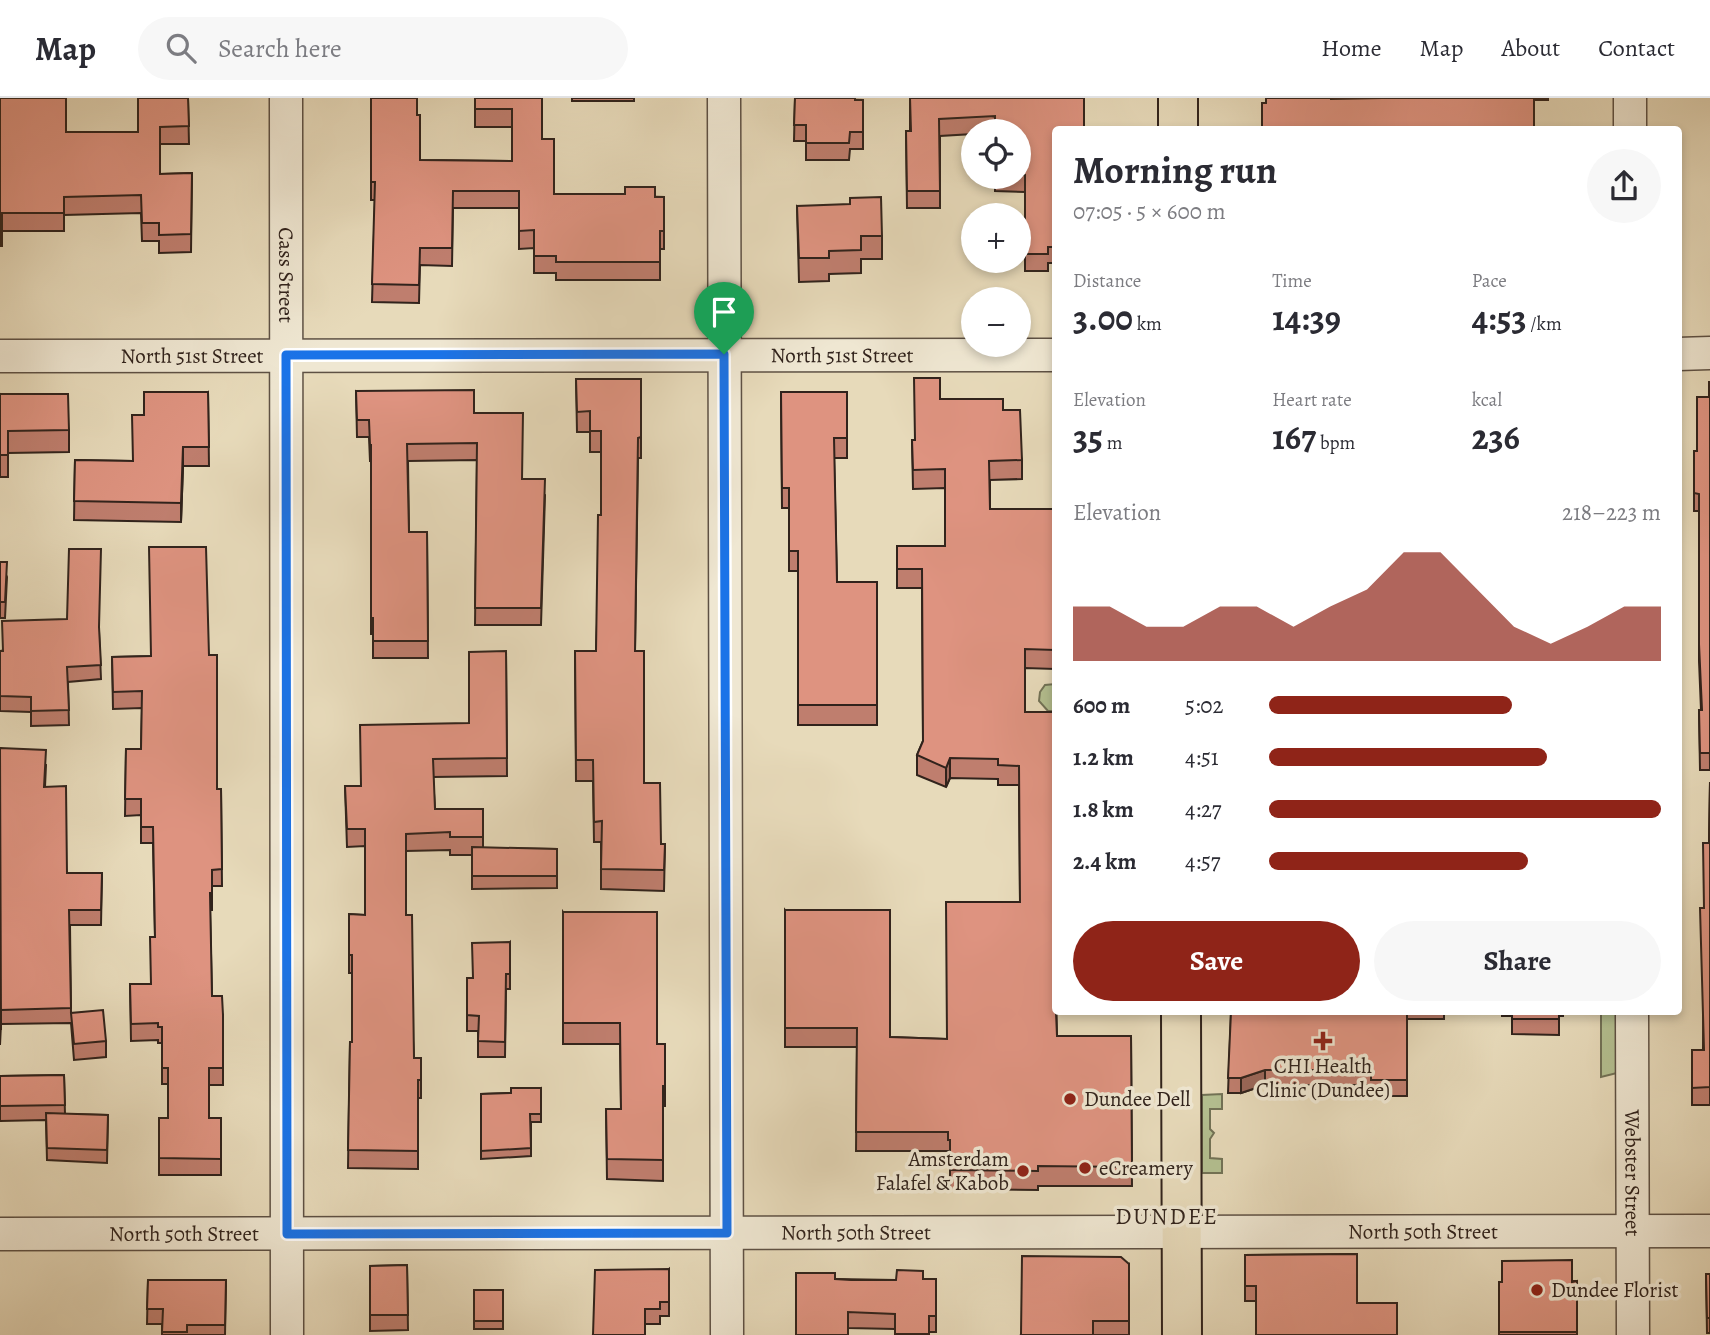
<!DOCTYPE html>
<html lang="en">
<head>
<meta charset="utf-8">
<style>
	body { margin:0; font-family:Alegreya,serif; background:#f7f7f7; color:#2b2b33; height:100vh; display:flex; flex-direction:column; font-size:26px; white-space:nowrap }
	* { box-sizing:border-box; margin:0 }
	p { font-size:23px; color:#7c7c81 }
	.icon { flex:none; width:38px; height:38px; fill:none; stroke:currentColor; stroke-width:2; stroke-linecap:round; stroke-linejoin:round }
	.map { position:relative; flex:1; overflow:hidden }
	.panel { position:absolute; left:1052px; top:28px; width:630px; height:889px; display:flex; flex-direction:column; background:#fff; border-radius:7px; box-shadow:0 4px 10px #0003 }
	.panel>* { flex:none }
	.tools { position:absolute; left:961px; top:21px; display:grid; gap:14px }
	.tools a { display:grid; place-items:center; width:70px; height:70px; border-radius:50%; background:#fff; box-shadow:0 4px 10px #0003; font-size:35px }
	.pin { position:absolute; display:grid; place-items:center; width:60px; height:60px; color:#fff; margin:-72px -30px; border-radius:50% 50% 50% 0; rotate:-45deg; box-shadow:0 0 7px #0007 }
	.pin .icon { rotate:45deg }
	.round { display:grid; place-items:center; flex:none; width:74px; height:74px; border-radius:37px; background:#f7f7f7 }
	.head { display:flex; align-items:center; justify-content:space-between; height:119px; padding:0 21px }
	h1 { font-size:38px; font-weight:700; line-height:52px }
	.metrics { display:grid; grid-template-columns:repeat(3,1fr); gap:10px; height:119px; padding:7px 21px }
	.metrics div { display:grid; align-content:center }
	.metrics b { font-size:35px; font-weight:700 }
	.metrics small { font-size:19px; font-weight:400 }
	.metrics p { font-size:19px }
	.chart { height:196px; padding:14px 21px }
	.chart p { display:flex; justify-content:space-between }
	.chart svg { width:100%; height:126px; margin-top:7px; fill:#8f2418; opacity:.7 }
	.primary-button { display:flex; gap:14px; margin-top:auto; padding:14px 21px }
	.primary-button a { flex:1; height:80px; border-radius:42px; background:#8f2418; color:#fff; font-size:28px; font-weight:700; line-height:80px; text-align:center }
	.primary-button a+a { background:#f7f7f7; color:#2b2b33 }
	ul { padding:0 21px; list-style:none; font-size:23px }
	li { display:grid; grid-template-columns:112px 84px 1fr; align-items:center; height:52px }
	li i { height:18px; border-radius:9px; background:#8f2418 }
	header { display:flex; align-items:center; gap:42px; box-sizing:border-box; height:98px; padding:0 35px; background:#fff; border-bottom:2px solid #e1e1e2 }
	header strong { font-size:33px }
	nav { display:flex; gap:38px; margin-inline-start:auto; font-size:24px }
	.search { width:490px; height:63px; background:#f7f7f7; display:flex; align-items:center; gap:18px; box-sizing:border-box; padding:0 24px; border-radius:38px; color:#7c7c81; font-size:26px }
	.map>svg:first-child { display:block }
	.green { fill:#b4c091; stroke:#727256; stroke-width:2 }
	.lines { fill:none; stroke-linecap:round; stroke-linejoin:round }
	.minor-casing { stroke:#5e5144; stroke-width:35 }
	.major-casing { stroke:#31231c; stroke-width:42 }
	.minor { stroke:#efe7d2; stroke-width:32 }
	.major { stroke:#e7daba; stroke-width:38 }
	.wall { fill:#bf7e6e; stroke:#31231c; stroke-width:2 }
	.shaded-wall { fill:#9b675a; stroke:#31231c; stroke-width:2 }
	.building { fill:#de9380; stroke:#31231c; stroke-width:2 }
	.route-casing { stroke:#fff; stroke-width:14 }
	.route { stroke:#1a73e8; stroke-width:9 }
	.poi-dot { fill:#8f2418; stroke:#efe7d2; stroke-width:2.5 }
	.labels { text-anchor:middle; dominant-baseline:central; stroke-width:7; stroke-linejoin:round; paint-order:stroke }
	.street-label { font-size:21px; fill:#31231c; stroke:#efe7d2 }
	.poi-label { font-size:21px; fill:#31231c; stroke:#efe7d2; text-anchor:start }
	.neighbourhood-label { font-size:23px; letter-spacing:2px; fill:#31231c; stroke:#efe7d2 }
</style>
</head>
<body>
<header>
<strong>Map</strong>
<div class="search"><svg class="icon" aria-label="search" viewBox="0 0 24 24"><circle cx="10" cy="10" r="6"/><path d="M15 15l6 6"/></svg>Search here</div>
<nav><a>Home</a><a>Map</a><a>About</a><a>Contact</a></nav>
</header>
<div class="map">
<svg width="1710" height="1237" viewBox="0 0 1710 1237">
	<rect width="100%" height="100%" fill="#e7daba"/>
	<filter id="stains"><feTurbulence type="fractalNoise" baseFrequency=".00286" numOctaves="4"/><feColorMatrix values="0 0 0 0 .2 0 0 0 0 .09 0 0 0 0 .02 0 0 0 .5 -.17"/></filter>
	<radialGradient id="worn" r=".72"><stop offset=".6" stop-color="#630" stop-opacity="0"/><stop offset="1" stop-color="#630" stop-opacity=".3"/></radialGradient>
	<!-- green -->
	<g class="green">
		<polygon points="1055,586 1055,613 1048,613 1039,603 1040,594 1045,587"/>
		<polygon points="1601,914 1617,914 1617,975 1601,979"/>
		<polygon points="1222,996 1222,1011 1210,1011 1210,1031 1214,1035 1210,1041 1210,1060 1222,1061 1222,1075 1202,1075 1202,997"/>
	</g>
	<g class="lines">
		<!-- minor casing -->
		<g class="minor-casing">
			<g id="minor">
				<path id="s1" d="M286,0L287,1237"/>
				<polyline points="724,0 727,1237"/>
				<polyline points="1630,0 1630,32"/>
				<polyline points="1678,256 1710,255"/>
				<path id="s2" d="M0,258L1055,257"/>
				<path id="s3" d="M1632,914L1633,1237"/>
				<path id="s4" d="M0,1136L1710,1133"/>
			</g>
		</g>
		<!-- major casing -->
		<g class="major-casing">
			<g id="major">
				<polyline points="1178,0 1178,32"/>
				<polyline points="1181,914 1182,1237"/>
			</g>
		</g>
		<!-- minor -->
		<use href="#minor" class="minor"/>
		<!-- major -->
		<use href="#major" class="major"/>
	</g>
	<!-- wall -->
	<g class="wall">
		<polygon points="0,0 66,34 138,34 188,0 189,46 160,46 160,76 192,75 191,154 159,155 159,143 142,143 141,115 64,117 64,133 2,133 2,148 0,148"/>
		<polygon points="371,0 417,17 420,62 512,63 512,29 475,29 475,0 542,0 542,41 554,96 664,99 664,151 660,151 660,182 556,182 556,175 534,175 534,150 519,151 519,110 453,110 452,168 420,167 419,205 372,204 375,102 371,102"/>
		<rect x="572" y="0" width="62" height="3"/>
		<polygon points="795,0 863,2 863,51 850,51 849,62 806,62 806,43 794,43"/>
		<polygon points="910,0 1055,32 1055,165 1048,165 1048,173 1025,173 1025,94 995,93 995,79 1018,79 1018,33 973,33 973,36 940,38 940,110 907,110 906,33 910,33"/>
		<polygon points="1382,0 1548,0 1548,2 1534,2 1534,32 1262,32 1331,1"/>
		<polygon points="797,108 882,138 882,161 861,161 861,175 829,176 829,183 799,184"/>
		<polygon points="576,281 641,281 641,360 638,360 635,553 644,685 661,746 665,746 664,793 601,791 601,744 594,744 593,683 576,683 575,553 596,553 601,417 601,354 590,354 590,334 577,334"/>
		<polygon points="356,293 474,315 522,381 545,397 541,527 475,527 477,362 408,363 409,434 427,434 428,560 373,560 373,536 371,536 371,363 370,363 369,339 357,339"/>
		<polygon points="208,294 209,368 183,368 181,424 74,422 75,362 133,363 144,317"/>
		<polygon points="781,294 847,294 847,360 834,360 837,484 877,484 877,627 798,627 798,473 789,473 789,410 782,410"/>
		<polygon points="0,296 69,332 69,354 8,355 8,379 0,379"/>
		<polygon points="1709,299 1710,672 1700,672 1699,612 1701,612 1699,563 1699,413 1694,413 1694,353 1697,353"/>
		<polygon points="940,301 1003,312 1022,362 1022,381 990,382 990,411 1055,411 1055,571 1025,570 1025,614 1055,614 1055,810 1054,810 1057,938 1131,938 1132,1088 1038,1088 1038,1092 950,1091 950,1061 948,1061 948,1053 856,1053 857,949 785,949 785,812 890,939 947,941 1020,804 1019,687 998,687 998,681 950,680 946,689 917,677 917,657 923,643 922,490 897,490 897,448 945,448 945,390 913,391 912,342 915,342"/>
		<polygon points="0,464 7,479 5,520 0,520"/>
		<polygon points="99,533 101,581 68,584 69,627 31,628 31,614 0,613 0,553"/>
		<polygon points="506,553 507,678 433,679 435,711 483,711 483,750 557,751 557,790 472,791 472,757 450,757 450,752 406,753 406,817 414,960 421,960 421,1000 418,1000 418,1071 348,1070 350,944 352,944 352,875 349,875 349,816 365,817 365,748 347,749 345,688 361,688 469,625"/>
		<polygon points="209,557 217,691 221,691 222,788 212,788 212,812 210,812 212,898 223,917 223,987 209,987 209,1020 221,1020 221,1077 159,1077 159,1020 168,1020 168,986 162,986 162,945 158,945 158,942 131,943 130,886 151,886 155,839 153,745 141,745 141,717 125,718 126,651 141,651 142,610 113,611 112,559"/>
		<polygon points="0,650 46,667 45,689 67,775 102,775 101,827 70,827 71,915 106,943 106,959 74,962 71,925 1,926 0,947"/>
		<polygon points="1710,684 1710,1007 1692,1007 1692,952 1703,952 1704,810 1709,745"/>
		<polygon points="563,814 657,946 665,946 665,1008 663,1008 663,1083 607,1081 606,1011 621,1011 620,946 563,946"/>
		<polygon points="510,844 510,891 506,891 505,959 478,959 478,933 467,933 467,880 473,880"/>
		<polygon points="1231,914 1444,914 1444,921 1407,921 1407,998 1371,998 1371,987 1265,987 1241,995 1228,995"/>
		<polygon points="1502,914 1563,914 1563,918 1559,918 1559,937 1512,936 1512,918 1502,918"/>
		<polygon points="64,977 65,1016 108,1017 107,1065 47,1062 46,1022 0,1023 0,978"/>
		<polygon points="541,990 541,1024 531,1024 531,1058 481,1061 481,996 511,995"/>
		<polygon points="1357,1156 1256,1203 1245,1203 1245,1157"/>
		<polygon points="1129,1166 1129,1237 1021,1237"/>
		<polygon points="407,1167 408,1232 370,1233 370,1168"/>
		<polygon points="669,1171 669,1218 660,1218 660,1226 645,1226 593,1237"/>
		<polygon points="1706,1176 1710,1176 1710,1235 1707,1235"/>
		<polygon points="835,1181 896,1182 936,1181 936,1234 929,1234 929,1237 895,1237 895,1231 848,1230"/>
		<polygon points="148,1182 226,1182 225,1237 162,1237 162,1226 147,1226"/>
		<polygon points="1577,1183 1577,1237 1499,1237 1499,1184"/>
		<rect x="474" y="1192" width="29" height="39"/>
	</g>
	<!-- shaded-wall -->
	<g class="shaded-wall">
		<polygon points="183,349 183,368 181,424 181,405"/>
		<polygon points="950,660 950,680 946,689 946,670"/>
		<polygon points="1265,972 1265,987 1241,995 1241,980"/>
	</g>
	<!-- building -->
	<g class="building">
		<polygon points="0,0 66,0 66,34 138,34 138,0 188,0 189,28 160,29 160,76 192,75 191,136 159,137 159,125 142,125 141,97 64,99 64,115 2,115 2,131 0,131"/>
		<polygon points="371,0 417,0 417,17 420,17 420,62 512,63 512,11 475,11 475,0 542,0 542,41 554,41 554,96 625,96 625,89 655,89 655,99 664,99 664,133 660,133 660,164 556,164 556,158 534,158 534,132 519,133 519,93 453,93 452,150 420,150 419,187 372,186 375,84 371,84"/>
		<polygon points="795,0 855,0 855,2 863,2 863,34 850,34 849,45 806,45 806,27 794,27"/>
		<polygon points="910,0 1084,0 1084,32 1055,32 1055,149 1048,149 1048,156 1025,156 1025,77 1018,77 1018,33 995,33 995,18 939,21 940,93 907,93 906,33 911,33"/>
		<polygon points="1266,0 1331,0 1331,1 1382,0 1534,0 1534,32 1369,32 1369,30 1321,30 1321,32 1262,32 1262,5 1266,5"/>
		<polygon points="881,99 882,138 861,138 861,152 829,153 829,160 799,160 797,108 850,106 850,100"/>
		<polygon points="914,280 940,280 940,301 1003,301 1003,312 1020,312 1022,362 989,363 990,411 1055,411 1055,552 1025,551 1025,614 1055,614 1055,791 1054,791 1055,914 1056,914 1057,938 1131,938 1132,1069 1038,1068 1038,1073 950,1072 950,1042 948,1042 948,1034 856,1034 857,930 785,930 785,812 890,812 890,939 947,941 946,804 1020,804 1019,668 998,667 998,661 950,660 946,670 917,657 923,643 922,471 897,471 897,448 945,448 945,371 913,372 912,342 915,342"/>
		<polygon points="576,281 641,281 641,339 638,340 635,553 644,553 644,685 660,685 661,746 665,746 664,772 601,771 602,723 594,724 593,662 576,662 575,553 596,553 598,417 601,417 601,333 590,333 590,313 577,314"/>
		<polygon points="1709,284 1710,284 1710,655 1700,655 1699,612 1702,612 1699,546 1699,396 1694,395 1694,353 1697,353 1697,299 1709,299"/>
		<polygon points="474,292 474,315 523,315 522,381 545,381 541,510 475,510 477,345 407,346 409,434 427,434 428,543 373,543 373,520 371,520 371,347 370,347 369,322 357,322 356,293"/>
		<polygon points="144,294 208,294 209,349 183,349 181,405 74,403 75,362 133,363 132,317 144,317"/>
		<polygon points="781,294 847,294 847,340 834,340 837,484 877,484 877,607 798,607 798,453 789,453 789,390 782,390"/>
		<polygon points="0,296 68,296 69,332 8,333 8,357 0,357"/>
		<polygon points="149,449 206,449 209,557 217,557 217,691 221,691 222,771 212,772 212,795 210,795 212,898 222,898 223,917 223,970 209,970 209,1020 221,1020 221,1061 159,1060 159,1020 168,1020 168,970 162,970 162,929 158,929 158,925 131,926 130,886 151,886 150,839 155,839 153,729 141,729 141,701 125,701 126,651 141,651 142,593 113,594 112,559 151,558"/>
		<polygon points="69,451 101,451 99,529 101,567 67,569 69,612 31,613 31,599 0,598 0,553 3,553 2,523 67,521"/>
		<polygon points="0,464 7,464 5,504 0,504"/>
		<polygon points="506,553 507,660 433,661 435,711 483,711 483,739 450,739 450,734 406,736 406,817 412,817 414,960 421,960 421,982 418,982 418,1053 348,1052 350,944 352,944 352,857 349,857 349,816 365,817 365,731 347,731 345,688 361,688 360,627 469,625 469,554"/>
		<polygon points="0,650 46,652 44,689 66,688 67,775 102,775 101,812 69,812 71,910 1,912 1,932"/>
		<polygon points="1710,684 1710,989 1692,990 1692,952 1704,952 1700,810 1704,810 1703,745 1709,745"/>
		<polygon points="472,749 557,751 557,778 472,778"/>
		<polygon points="563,814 657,814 657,946 665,946 665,988 663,988 663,1062 607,1061 606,1011 621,1011 620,925 563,925"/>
		<polygon points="510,844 510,876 506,876 505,944 478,943 479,918 467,917 467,880 473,880 472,845"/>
		<polygon points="103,912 106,943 74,946 71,915"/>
		<polygon points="1231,914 1407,914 1407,982 1371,982 1371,972 1265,972 1241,980 1228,980"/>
		<rect x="1512" y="914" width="47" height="7"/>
		<polygon points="64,977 65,1007 0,1008 0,978"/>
		<polygon points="511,990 541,990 541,1016 530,1016 531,1050 481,1053 481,996 511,995"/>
		<polygon points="46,1015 108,1017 107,1052 47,1050"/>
		<polygon points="1357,1156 1357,1205 1397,1205 1397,1237 1256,1237 1256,1188 1245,1188 1245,1157"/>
		<polygon points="1022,1158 1121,1159 1129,1166 1129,1223 1093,1223 1093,1237 1021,1237"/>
		<polygon points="1572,1162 1572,1184 1577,1183 1577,1234 1499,1234 1499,1184 1502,1184 1502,1163"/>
		<polygon points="407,1167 408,1217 370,1217 370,1168"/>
		<polygon points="669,1171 669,1204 660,1204 660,1211 645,1211 645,1237 593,1237 595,1172"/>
		<polygon points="897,1172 923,1173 923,1181 936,1181 936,1218 929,1218 929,1236 895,1236 895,1216 848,1214 848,1237 796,1237 796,1175 835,1175 835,1181 851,1182 896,1182"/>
		<polygon points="1706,1176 1710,1176 1710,1220 1707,1220"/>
		<polygon points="148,1182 226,1182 225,1227 187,1227 187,1234 162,1234 163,1211 147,1211"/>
		<rect x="474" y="1192" width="29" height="31"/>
	</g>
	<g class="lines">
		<!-- route casing -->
		<g class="route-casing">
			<polygon id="route" points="724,256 727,1135 287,1136 286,257"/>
		</g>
		<!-- route -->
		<use href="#route" class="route"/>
	</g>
	<!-- markers -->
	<g class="poi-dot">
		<path d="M1319.5 932.5h7v7h7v7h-7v7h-7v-7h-7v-7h7z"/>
		<circle cx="1070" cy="1001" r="7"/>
		<circle cx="1085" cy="1070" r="7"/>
		<circle cx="1023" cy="1073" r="7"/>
		<circle cx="1537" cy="1192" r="7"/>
	</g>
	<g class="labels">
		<!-- street labels -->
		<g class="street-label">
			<text stroke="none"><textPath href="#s1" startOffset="177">Cass Street</textPath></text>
			<text stroke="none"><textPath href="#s2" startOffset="192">North 51st Street</textPath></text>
			<text stroke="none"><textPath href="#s2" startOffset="842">North 51st Street</textPath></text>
			<text stroke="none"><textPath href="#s3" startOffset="161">Webster Street</textPath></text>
			<text stroke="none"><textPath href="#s4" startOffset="1423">North 50th Street</textPath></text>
			<text stroke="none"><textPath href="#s4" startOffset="856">North 50th Street</textPath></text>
			<text stroke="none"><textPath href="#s4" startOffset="184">North 50th Street</textPath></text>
		</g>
		<!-- poi labels -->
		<g class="poi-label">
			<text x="1323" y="968" text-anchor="middle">CHI Health<tspan x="1323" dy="24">Clinic (Dundee)</tspan></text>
			<text x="1084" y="1001">Dundee Dell</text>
			<text x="1009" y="1061" text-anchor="end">Amsterdam<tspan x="1009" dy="24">Falafel &amp; Kabob</tspan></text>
			<text x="1099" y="1070">eCreamery</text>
			<text x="1551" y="1192">Dundee Florist</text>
		</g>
		<!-- neighbourhood labels -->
		<g class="neighbourhood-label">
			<text x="1167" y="1118">DUNDEE</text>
		</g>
	</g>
	<rect width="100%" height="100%" filter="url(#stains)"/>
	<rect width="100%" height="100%" fill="url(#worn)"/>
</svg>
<div class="tools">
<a><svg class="icon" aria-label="locate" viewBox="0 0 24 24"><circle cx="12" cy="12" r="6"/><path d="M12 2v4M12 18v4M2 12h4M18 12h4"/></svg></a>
<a>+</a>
<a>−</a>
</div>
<div class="pin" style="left:724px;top:256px;background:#1e9e55"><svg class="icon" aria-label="arrive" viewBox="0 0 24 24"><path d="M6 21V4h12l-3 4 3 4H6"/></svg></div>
<section class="panel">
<div class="head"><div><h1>Morning run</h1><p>07:05 · 5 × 600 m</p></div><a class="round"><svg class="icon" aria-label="share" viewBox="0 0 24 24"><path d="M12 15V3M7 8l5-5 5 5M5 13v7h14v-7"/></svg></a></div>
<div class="metrics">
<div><p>Distance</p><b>3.00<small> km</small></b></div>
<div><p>Time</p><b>14:39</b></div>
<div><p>Pace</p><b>4:53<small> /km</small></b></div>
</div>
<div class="metrics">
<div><p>Elevation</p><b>35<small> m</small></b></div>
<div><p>Heart rate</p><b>167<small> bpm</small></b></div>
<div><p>kcal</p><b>236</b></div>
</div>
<div class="chart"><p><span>Elevation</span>218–223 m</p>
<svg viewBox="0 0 160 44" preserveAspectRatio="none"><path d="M0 44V25L10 25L20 32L30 32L40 25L50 25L60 32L70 25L80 19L90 6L100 6L110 19L120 32L130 38L140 32L150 25L160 25V44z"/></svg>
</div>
<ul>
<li><b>600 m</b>5:02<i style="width:62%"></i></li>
<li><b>1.2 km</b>4:51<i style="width:71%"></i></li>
<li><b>1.8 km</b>4:27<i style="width:100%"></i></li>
<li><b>2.4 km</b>4:57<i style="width:66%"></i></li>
</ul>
<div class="primary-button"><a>Save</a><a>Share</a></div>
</section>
</div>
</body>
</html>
